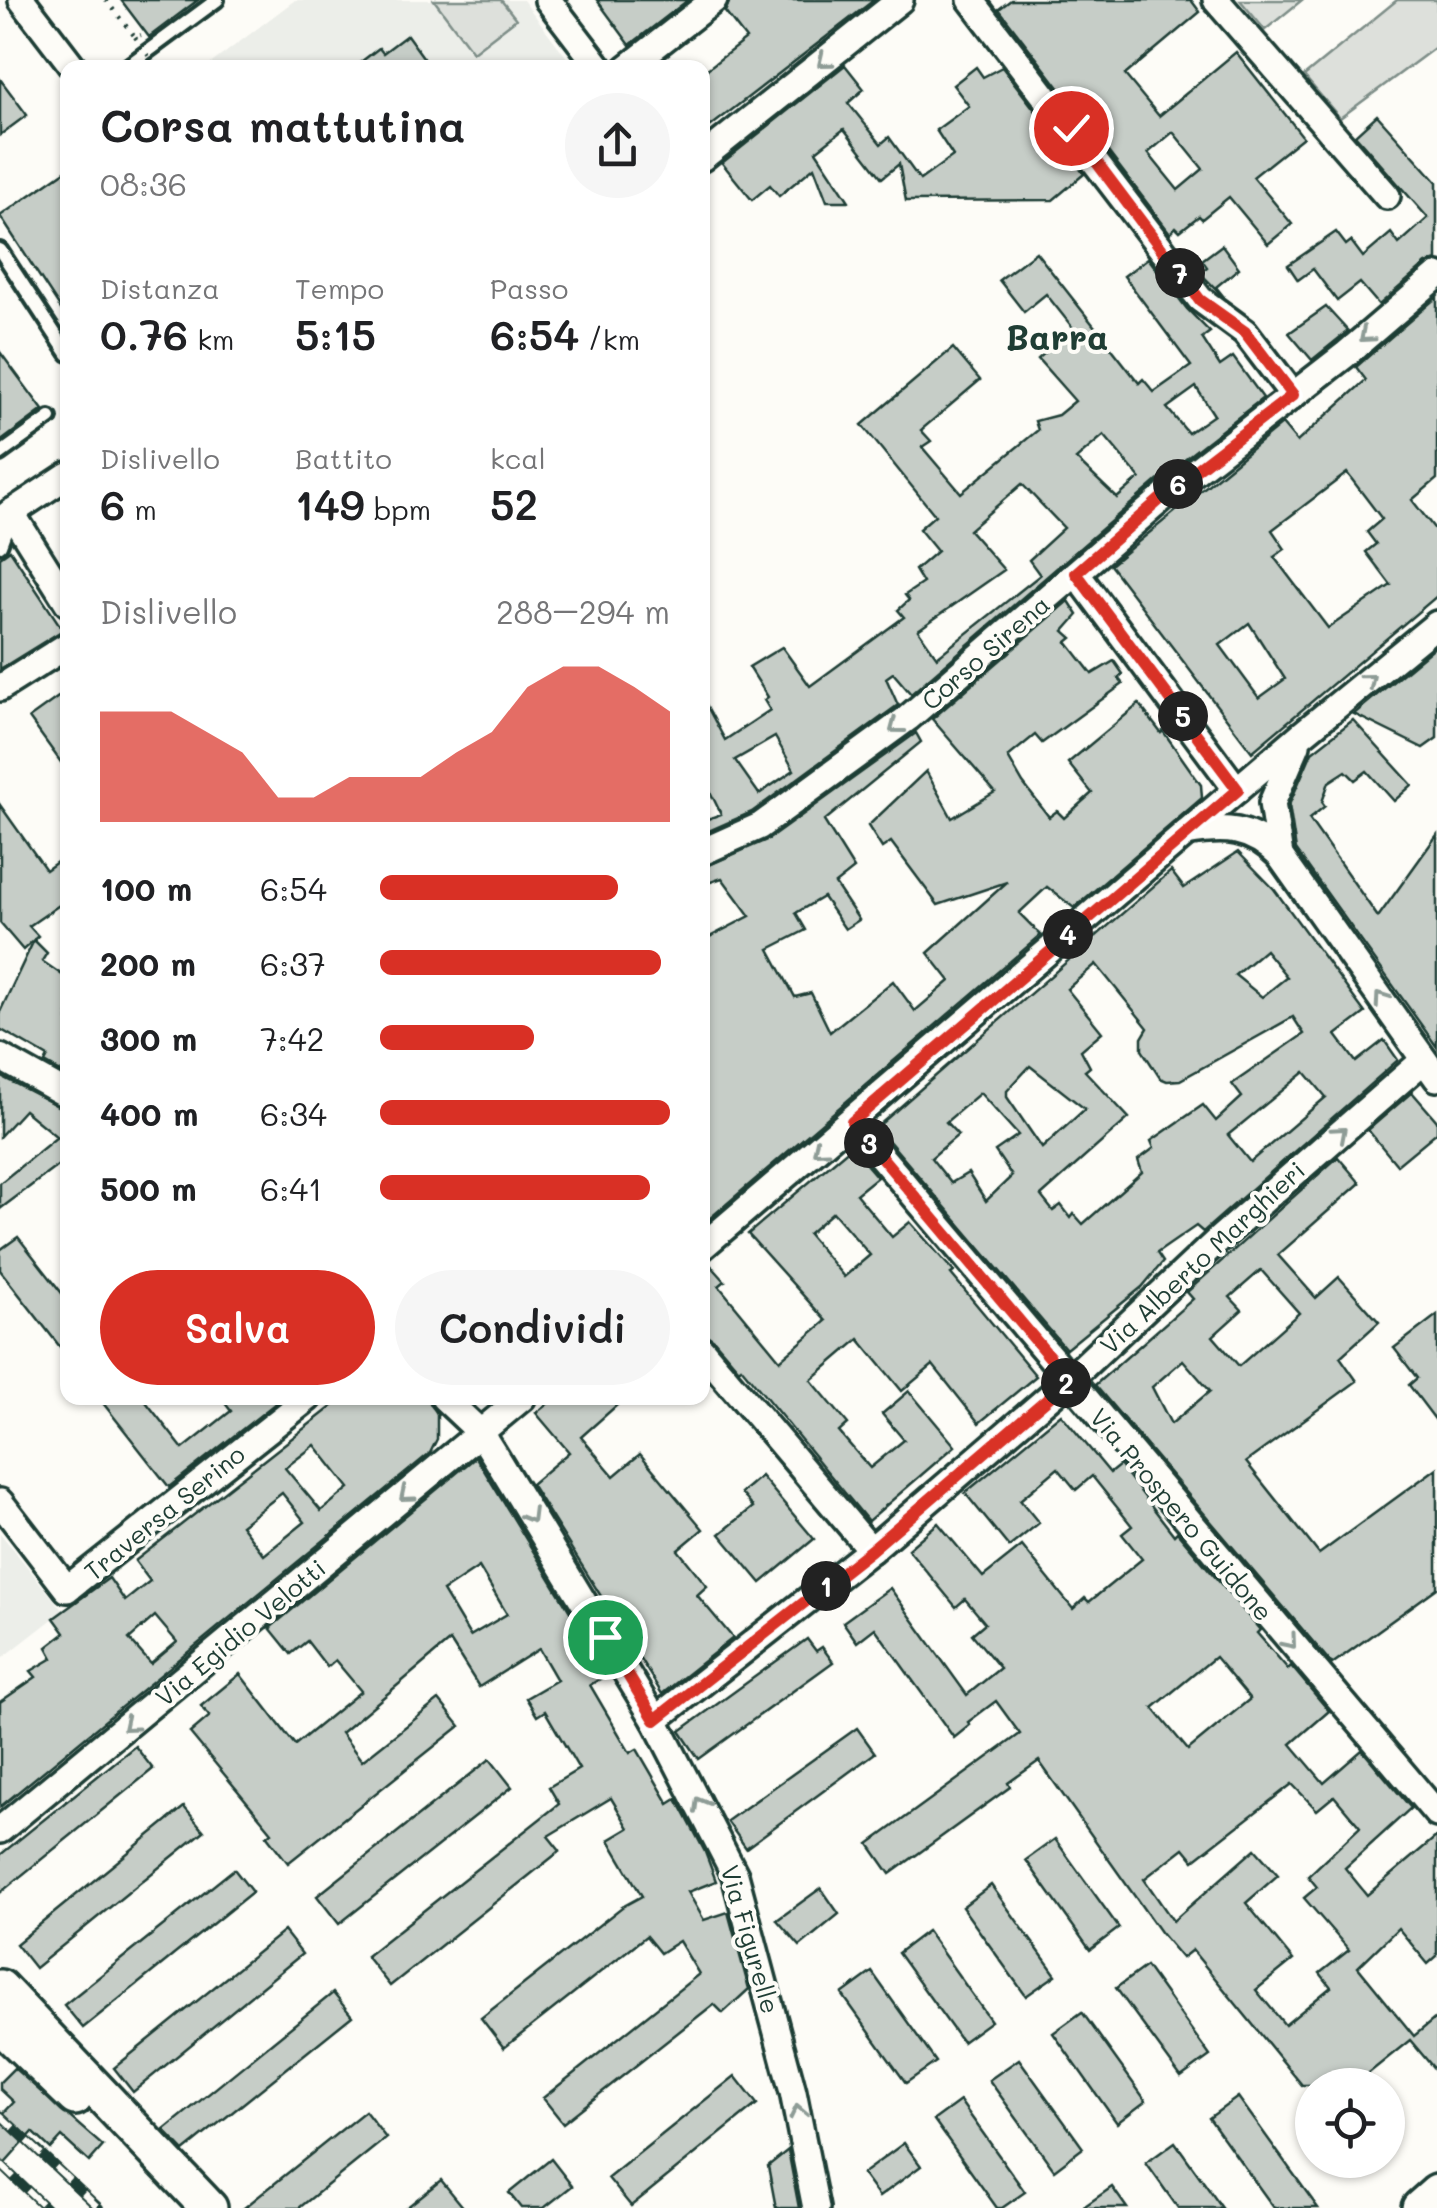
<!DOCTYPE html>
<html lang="it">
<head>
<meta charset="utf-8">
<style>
	body { margin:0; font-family:Mali,sans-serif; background:#f6f6f6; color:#202124; height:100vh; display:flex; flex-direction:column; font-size:38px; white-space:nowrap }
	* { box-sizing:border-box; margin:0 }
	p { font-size:32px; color:#757577 }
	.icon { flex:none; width:55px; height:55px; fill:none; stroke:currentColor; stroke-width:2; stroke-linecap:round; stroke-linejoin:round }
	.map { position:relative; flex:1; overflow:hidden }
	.sheet { position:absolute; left:60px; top:60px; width:650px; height:1345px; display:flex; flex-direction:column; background:#fff; border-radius:20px; box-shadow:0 2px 8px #0004 }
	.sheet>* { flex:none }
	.fabs { position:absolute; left:1295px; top:2068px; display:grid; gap:20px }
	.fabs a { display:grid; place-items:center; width:110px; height:110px; border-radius:50%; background:#fff; box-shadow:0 2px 8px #0004; font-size:50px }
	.pin { position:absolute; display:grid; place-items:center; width:85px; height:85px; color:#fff; margin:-42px; border:5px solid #fff; border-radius:50%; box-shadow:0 2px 10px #0007 }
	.km { position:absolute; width:50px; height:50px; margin:-25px; border-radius:50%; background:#222; color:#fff; font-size:28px; line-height:50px; text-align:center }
	.round { display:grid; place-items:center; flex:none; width:105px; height:105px; border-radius:52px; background:#f6f6f6 }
	.overview { display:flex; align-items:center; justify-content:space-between; height:170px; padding:0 40px }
	h1 { font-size:45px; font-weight:600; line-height:75px }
	.stats { display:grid; grid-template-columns:repeat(3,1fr); gap:15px; height:170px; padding:10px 40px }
	.stats div { display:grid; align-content:center }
	.stats b { font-size:42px; font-weight:600 }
	.stats small { font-size:28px; font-weight:400 }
	.stats p { font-size:28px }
	.chart { height:280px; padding:20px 40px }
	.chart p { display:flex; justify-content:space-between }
	.chart svg { width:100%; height:180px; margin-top:10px; fill:#d93025; opacity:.7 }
	.cta { display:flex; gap:20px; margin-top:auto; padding:20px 40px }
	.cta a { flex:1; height:115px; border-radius:60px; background:#d93025; color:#fff; font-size:40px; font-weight:600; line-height:115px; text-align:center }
	.cta a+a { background:#f6f6f6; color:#202124 }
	ul { padding:0 40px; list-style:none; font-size:32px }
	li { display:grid; grid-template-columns:160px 120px 1fr; align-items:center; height:75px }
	li i { height:25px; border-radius:12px; background:#d93025 }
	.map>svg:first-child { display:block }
	.built { fill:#eceee9 }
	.green { fill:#dde0db; stroke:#7e8e88; stroke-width:2.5 }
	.building { fill:#c6cdc7; stroke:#1f3d34; stroke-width:2.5; fill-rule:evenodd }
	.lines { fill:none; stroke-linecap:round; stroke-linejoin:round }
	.lane-casing { stroke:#1f3d34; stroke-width:20 }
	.street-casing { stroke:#1f3d34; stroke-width:32 }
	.secondary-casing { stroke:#1f3d34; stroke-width:42 }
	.path { stroke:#1f3d34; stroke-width:4; stroke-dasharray:2.5 8; stroke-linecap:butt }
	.lane { stroke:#fdfcf7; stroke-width:12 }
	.street { stroke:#fdfcf7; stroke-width:25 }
	.secondary { stroke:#fdfcf7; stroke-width:35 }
	.rail-casing { stroke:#1f3d34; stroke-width:10 }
	.rail { stroke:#fdfcf7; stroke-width:6; stroke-dasharray:19; stroke-linecap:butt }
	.path-bridge { stroke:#1f3d34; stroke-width:4; stroke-dasharray:2.5 8; stroke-linecap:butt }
	.oneway { stroke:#8e9c96 }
	.route-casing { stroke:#fff; stroke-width:20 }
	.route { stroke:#d93025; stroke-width:12 }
	.labels { text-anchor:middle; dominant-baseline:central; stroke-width:8; stroke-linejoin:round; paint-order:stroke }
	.street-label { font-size:25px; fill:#1f3d34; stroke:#fdfcf7 }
	.district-label { font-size:35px; font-weight:bold; fill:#1f3d34; stroke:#fdfcf7 }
</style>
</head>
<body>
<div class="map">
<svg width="1437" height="2208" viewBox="0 0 1437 2208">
	<rect width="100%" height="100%" fill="#fdfcf7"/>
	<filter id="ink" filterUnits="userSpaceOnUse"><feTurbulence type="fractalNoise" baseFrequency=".01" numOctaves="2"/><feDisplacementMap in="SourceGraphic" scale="20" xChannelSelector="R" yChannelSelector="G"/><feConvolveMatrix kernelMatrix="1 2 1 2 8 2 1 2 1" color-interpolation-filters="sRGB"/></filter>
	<g filter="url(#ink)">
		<!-- built -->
		<g class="built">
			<polygon points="295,0 523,0 574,67 205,68"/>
			<polygon points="0,1533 63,1611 0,1660"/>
		</g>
		<!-- green -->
		<g class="green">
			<polygon points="434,0 501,0 516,19 473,52"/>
			<polygon points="1240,0 1302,0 1265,30"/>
			<polygon points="1397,0 1437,0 1437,46 1340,118 1304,76"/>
		</g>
		<!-- building -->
		<g class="building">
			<polygon points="121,0 198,0 149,37"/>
			<polygon points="597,0 688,0 630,45"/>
			<polygon points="730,0 874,0 702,133 702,73 746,39 725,12"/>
			<path d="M1011,0H1191L1200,12L1125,75L1159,116L1236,52L1303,137L1253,177L1292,224L1268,244L1229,197L1202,219L1199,216L1180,231L1176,227L1170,233L999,9ZM1173,132L1203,169L1178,190L1148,153Z"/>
			<polygon points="407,35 431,68 353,68 379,48 383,53"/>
			<polygon points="845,65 864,89 848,103 881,144 889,137 920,180 953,156 936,130 969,106 953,85 976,67 983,77 1002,67 1084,174 1053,200 906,201 899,164 882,178 844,129 816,151 849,201 827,201 814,167 779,196 770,185 752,200 722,163"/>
			<polygon points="0,79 27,115 0,135"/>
			<polygon points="1377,115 1437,182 1437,260 1426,264 1379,305 1360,283 1337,301 1313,269 1298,280 1288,265 1336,232 1346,245 1351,241 1363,257 1391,233 1399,244 1428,218 1355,135"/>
			<polygon points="68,169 68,320 0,216"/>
			<polygon points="1222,245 1239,268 1216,287 1224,297 1200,273 1207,267 1202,260"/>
			<path d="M1036,252L1139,383L1143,379L1154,392L1191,366L1124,276L1148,258L1187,309L1210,332L1202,338L1220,366L1233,357L1263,398L1169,471L911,694L893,673L886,678L898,705L752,812L702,834V821L721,814L702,775V697L725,740L770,710L764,700L768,697L749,667L782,647L810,686L904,617L898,610L909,600L905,595L923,583L915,570L937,551L919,529L935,515L862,425L953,348L980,380L921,430L931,441L922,447L961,493L1038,430L1035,421L1058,415L1075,401L1038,359L1073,328L1046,294L1024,312L999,280ZM1196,387L1214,415L1188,433L1167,408ZM1104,435L1140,478L1117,498L1076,459ZM1022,484L1064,528L1029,560L1040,575L937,657L918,630L1004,570L969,530ZM775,737L794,770L759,794L735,760Z"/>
			<path d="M1437,297V479L1412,500L1437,532V596L1252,752L1110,565L1282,424L1297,442L1366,380L1356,367ZM1347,473L1382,519L1367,532L1376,544L1366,552L1391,585L1328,628L1274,557L1285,549L1272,530ZM1249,623L1285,679L1259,698L1220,645Z"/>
			<polygon points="1326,307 1348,331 1312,360 1289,333"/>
			<polygon points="0,352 43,410 0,442"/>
			<polygon points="10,550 63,630 0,669 0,557"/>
			<polygon points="1069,601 1078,615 1064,631 1072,638 1067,642 1092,674 1114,661 1123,674 1118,678 1123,684 1042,743 1035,735 1008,757 1023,783 1049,817 1057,811 1064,818 1092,793 1068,763 1139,704 1161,733 1163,731 1201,785 1202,798 1074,908 1047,887 1019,913 1041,935 702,1225 702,941 750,916 722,878 702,885 702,868 769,839 916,733 921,742 824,821 854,869 835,884 859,920 845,929 823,897 796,913 806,930 769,949 795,997 811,993 830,1032 893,981 915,1011 950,981 928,953 1007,882 938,905 891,842 882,848 868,826 926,771 952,818 995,792 932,719"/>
			<polygon points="1437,645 1437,738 1423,748 1354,714"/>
			<polygon points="68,690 68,772 29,718"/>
			<polygon points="1353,720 1412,785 1394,801 1367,771 1355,780 1346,771 1329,782 1322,802 1325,806 1309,819 1378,917 1437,835 1437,1047 1296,850 1289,805 1312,752"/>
			<polygon points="0,805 46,870 68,854 68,899 29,926 38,936 23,950 0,923"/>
			<path d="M1238,852L1274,889L1365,1013L1336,1035L1356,1062L1384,1040L1398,1060L1203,1232L1196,1226L1157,1253L1163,1262L1142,1287L1066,1349L877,1127L1171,871L1184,888ZM1265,950L1287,977L1262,997L1235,975ZM1096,964L1148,1028L1142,1038V1050L1160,1078L1167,1081L1180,1080L1293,1017L1304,1034L1232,1084L1242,1097L1216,1121L1203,1105L1151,1141L1154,1148L1138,1160L1142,1172L1083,1224L1074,1214L1071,1218L1061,1205L1053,1211L1041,1196L1129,1118L1085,1071L1090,1067L1081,1050L1102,1032L1067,989ZM1030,1066L1085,1109L1042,1148L1007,1097V1091ZM1305,1072L1326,1097L1250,1162L1228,1135ZM980,1093L1018,1135L995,1151L1012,1176L986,1201L968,1173L951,1183L931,1158L958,1135L946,1122Z"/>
			<polygon points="34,940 47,953 42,961 68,979 68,1076 45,1063 48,1057 0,1029 0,1012"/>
			<polygon points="0,1076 68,1111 68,1158 0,1209 0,1183 57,1137 24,1110 0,1136"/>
			<polygon points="1412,1092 1437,1121 1437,1132 1397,1165 1368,1130"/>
			<path d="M851,1147L877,1177L856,1194L892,1237L910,1222L954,1272L951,1274L1036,1376L979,1423L933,1365L902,1391L859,1339L811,1380L848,1424L839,1432L870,1468L904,1440L882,1414L909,1391L955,1446L868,1521L741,1367L739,1369L714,1340L702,1332V1263L708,1262L725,1281L719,1286L780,1360L826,1321L748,1234ZM833,1212L870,1255L844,1277L808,1234Z"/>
			<path d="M1338,1157L1360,1183L1278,1255L1316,1298L1339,1277L1379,1322L1340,1357L1357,1381L1246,1462L1319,1554L1437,1468V1588L1332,1664L1095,1385L1193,1299L1187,1292ZM1261,1270L1299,1313L1239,1366L1213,1336L1242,1310L1230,1297ZM1183,1360L1210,1391L1171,1424L1152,1387Z"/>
			<polygon points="18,1237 68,1301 68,1357 0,1270 0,1250"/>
			<polygon points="1437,1315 1437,1422 1409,1385 1417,1378 1394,1348"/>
			<polygon points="99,1398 143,1398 183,1449 231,1411 221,1398 282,1398 169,1487"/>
			<path d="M343,1398H428L437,1414V1439L430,1453L0,1807V1702L36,1677L31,1671L53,1658L47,1647L65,1633L54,1618L109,1578L125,1601L150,1581L135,1561ZM315,1445L349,1488L321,1511L285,1468ZM282,1493L305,1522L264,1555L241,1525ZM155,1616L177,1642L151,1664L129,1639Z"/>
			<polygon points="555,1398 625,1398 581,1437 614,1476 640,1454 703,1529 678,1550 707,1586 697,1595 733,1638 662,1694 531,1484 569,1452 536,1413"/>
			<path d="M1061,1414L1110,1473L1120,1465L1174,1535L1177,1532L1260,1630L1257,1633L1288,1669L1291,1666L1329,1711L1291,1744L1324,1783L1362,1750L1411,1808L1345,1868L1367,1895L1437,1836V1956L1428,1964L1398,1928L1358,1967L1414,2036L1437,2017V2072L1410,2040L1354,2085H1302L1192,1950L1182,1958L1160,1932L1039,1761L1008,1783L1010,1787L890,1874L869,1844L1020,1734L996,1701L968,1722L970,1725L954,1738L875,1628L857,1642L843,1622L890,1588L967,1695L1000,1668L972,1634L985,1623L965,1599L956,1607L908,1549L938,1523L983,1577L1022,1546L1073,1609L1085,1598L1089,1602L1142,1559L1122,1534L1132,1526L1092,1476L1076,1490L1058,1468L1020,1500L1039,1523L1009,1547L965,1493ZM1215,1657L1250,1699L1188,1750L1153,1708ZM1292,1784L1317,1810L1334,1796L1360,1827L1308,1876L1317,1887L1304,1898L1349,1950L1320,1973L1331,1987L1285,2025L1256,1990L1293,1960L1246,1903L1278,1875L1255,1849L1173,1921L1144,1879L1184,1848L1194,1860Z"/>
			<path d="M476,1457L608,1674L590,1685L630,1753L637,1749L669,1804L677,1799L705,1852L716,1881L688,1892L704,1920L728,1912L749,1989L723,2013L714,2004L563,2123L543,2098L699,1974L679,1941L660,1953L646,1936L504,2048L481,2018L622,1907L642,1896L609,1840L629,1828L611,1798L548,1836L560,1851L390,1986L366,1956L559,1804L549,1787L579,1769L545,1711L537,1716L526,1698L557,1680L539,1649L479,1687L450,1641L341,1733L362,1761L439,1700L460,1726L288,1863L267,1836L272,1832L190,1733L210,1716L201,1706L240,1674L295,1745L361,1691L335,1660L327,1667L307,1641L291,1654L270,1628ZM479,1567L507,1614L470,1636L443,1591Z"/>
			<polygon points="761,1476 814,1539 761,1583 720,1534 753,1507 741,1493"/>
			<polygon points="807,1639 816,1651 822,1647 833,1662 699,1759 680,1731"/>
			<polygon points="857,1728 875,1753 746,1848 727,1821"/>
			<polygon points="135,1746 153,1769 0,1893 0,1855"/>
			<polygon points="490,1759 512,1787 339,1924 317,1896"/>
			<polygon points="184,1807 204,1831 35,1968 16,1944"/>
			<polygon points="1055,1839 1119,1928 1090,1950 1026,1860"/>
			<polygon points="234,1869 252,1892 83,2028 64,2005"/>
			<polygon points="991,1885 1056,1975 1026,1996 962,1907"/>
			<polygon points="821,1888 839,1914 800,1946 777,1920"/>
			<polygon points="284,1931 302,1954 133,2092 114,2068"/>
			<polygon points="927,1931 991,2021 962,2042 898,1953"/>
			<polygon points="1146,1966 1210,2056 1181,2077 1116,1988"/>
			<polygon points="872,1972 936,2062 906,2083 842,1994"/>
			<polygon points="333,1993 352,2016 184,2151 164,2130"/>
			<polygon points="1082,2012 1146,2101 1117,2123 1053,2033"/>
			<polygon points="1019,2059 1083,2148 1054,2170 989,2080"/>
			<polygon points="14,2068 103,2146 89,2162 62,2137 51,2149 33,2132 0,2169 0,2117 14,2102 0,2089 0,2082"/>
			<polygon points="735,2076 757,2104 631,2206 608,2178"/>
			<polygon points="1238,2097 1318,2208 1274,2208 1209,2118"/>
			<polygon points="960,2101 1025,2192 1002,2208 997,2208 934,2120"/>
			<polygon points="365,2111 386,2138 299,2208 244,2208"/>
			<polygon points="1175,2142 1222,2208 1178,2208 1146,2163"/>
			<polygon points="904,2143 921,2166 879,2197 862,2174"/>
			<polygon points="788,2150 799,2208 776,2208 768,2166"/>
			<polygon points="551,2159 572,2186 544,2208 521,2208 509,2193"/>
			<polygon points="441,2180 464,2208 406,2208"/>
			<polygon points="1112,2187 1127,2208 1082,2208"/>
		</g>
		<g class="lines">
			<!-- lane casing -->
			<g class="lane-casing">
				<g id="lane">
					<polyline points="125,68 217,0"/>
					<polyline points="0,250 68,354"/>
					<polyline points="0,454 50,418"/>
					<polyline points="0,545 11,515"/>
				</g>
			</g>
			<!-- street casing -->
			<g class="street-casing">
				<g id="street">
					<polyline points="22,0 74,68"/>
					<polyline points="548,0 600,68"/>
					<polyline points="971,0 1200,299 1245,332 1293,395"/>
					<polyline points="1216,0 1387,196"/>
					<polyline points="627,68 714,0"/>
					<polyline points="702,158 900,0"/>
					<polyline points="11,512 68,603"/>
					<polyline points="0,520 68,475"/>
					<polyline points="1076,573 1237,790"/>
					<polyline points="0,688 68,645"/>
					<path d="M1186,833C1225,826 1251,827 1280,856L1437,1078"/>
					<polyline points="702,852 760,826 908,718 1180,483 1345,355 1437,276"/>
					<polyline points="1280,856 1272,803 1297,745"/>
					<polyline points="0,1057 68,1095"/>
					<polyline points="851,1121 1437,1814"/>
					<polyline points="702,1247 1301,735 1437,624"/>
					<polyline points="702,1350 871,1550"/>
					<polyline points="444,1398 480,1432 495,1456 655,1720 735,1875 793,2092 816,2208"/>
					<polyline points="0,1502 67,1589 308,1398"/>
					<polyline points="655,1720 871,1550 1069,1380 1218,1240 1424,1060"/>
					<polyline points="0,1830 522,1398"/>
				</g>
			</g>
			<!-- secondary casing -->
			<g class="secondary-casing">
				<g id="secondary">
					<polyline points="0,1988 209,2208"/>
					<polyline points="0,2025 75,2097"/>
					<polyline points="1420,2208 1437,2193"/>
				</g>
			</g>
			<!-- path -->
			<polyline class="path" points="106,0 135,37 141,35"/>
			<!-- lane -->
			<use href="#lane" class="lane"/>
			<!-- street -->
			<use href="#street" class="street"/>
			<!-- secondary -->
			<use href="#secondary" class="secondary"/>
			<!-- rail casing -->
			<g class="rail-casing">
				<g id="rail">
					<polyline points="0,2115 99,2208"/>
					<polyline points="0,2164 46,2208"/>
				</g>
			</g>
			<!-- rail -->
			<use href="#rail" class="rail"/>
			<!-- path-bridge -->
			<polyline class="path-bridge" points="135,37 157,68"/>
		</g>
		<!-- one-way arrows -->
		<defs><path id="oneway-chevron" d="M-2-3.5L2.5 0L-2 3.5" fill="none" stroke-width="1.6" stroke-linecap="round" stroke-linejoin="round" transform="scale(2.5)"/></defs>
		<g class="oneway">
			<use href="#oneway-chevron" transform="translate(824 61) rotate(141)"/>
			<use href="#oneway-chevron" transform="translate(1366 336) rotate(139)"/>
			<use href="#oneway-chevron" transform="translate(1369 680) rotate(-39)"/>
			<use href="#oneway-chevron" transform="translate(896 727) rotate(143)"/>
			<use href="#oneway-chevron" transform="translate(1381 998) rotate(-125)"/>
			<use href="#oneway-chevron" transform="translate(1340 1133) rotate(-41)"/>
			<use href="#oneway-chevron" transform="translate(819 1149) rotate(140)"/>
			<use href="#oneway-chevron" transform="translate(406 1495) rotate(140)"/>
			<use href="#oneway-chevron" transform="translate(530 1516) rotate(59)"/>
			<use href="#oneway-chevron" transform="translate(1290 1642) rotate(50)"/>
			<use href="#oneway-chevron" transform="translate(129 1725) rotate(140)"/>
			<use href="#oneway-chevron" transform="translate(700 1804) rotate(-120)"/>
			<use href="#oneway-chevron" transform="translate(798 2112) rotate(-102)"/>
		</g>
	</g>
	<g class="lines" filter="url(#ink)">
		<!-- route casing -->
		<g class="route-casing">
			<polyline id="route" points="605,1637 655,1720 871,1550 1069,1380 852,1122 1238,790 1076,573 1180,482 1293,395 1245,332 1200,300 1071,128"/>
		</g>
		<!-- route -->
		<use href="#route" class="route"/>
	</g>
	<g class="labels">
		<!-- street labels -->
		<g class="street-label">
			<text transform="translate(985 652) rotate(-41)">Corso Sirena</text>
			<text transform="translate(1202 1257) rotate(-43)">Via Alberto Marghieri</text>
			<text transform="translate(164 1512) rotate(-39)">Traversa Serino</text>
			<text transform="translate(1182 1514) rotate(50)">Via Prospero Guidone</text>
			<text transform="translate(240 1632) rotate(-40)">Via Egidio Velotti</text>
			<text transform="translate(751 1939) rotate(74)">Via Figurelle</text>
		</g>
		<!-- district labels -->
		<g class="district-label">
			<text x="1057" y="336">Barra</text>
		</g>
	</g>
</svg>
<div class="fabs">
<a><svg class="icon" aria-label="locate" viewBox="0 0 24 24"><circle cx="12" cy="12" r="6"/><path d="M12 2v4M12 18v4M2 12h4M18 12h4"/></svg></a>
</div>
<div class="pin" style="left:605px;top:1637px;background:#1e9e55"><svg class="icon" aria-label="arrive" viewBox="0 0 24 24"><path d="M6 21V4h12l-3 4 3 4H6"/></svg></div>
<div class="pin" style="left:1071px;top:128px;background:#d93025"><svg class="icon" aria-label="check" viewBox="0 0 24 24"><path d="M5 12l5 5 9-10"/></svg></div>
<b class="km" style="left:826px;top:1586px">1</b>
<b class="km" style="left:1066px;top:1383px">2</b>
<b class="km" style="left:869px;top:1143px">3</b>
<b class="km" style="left:1068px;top:934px">4</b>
<b class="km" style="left:1183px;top:716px">5</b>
<b class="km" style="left:1178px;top:484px">6</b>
<b class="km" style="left:1180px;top:273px">7</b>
<section class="sheet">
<div class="overview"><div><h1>Corsa mattutina</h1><p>08:36</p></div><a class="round"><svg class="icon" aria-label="share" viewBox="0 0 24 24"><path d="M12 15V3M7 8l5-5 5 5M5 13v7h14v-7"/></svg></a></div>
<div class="stats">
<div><p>Distanza</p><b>0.76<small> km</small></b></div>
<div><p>Tempo</p><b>5:15</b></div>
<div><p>Passo</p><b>6:54<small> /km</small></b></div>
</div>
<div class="stats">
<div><p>Dislivello</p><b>6<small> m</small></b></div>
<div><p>Battito</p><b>149<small> bpm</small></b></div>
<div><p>kcal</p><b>52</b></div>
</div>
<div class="chart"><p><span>Dislivello</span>288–294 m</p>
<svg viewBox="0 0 160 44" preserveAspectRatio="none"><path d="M0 44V17L10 17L20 17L30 22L40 27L50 38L60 38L70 33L80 33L90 33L100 27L110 22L120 11L130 6L140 6L150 11L160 17V44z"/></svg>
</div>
<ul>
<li><b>100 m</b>6:54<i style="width:82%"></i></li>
<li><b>200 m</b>6:37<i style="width:97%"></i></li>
<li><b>300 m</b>7:42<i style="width:53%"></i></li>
<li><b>400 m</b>6:34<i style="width:100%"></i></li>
<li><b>500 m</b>6:41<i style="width:93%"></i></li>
</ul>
<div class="cta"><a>Salva</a><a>Condividi</a></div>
</section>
</div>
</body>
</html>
